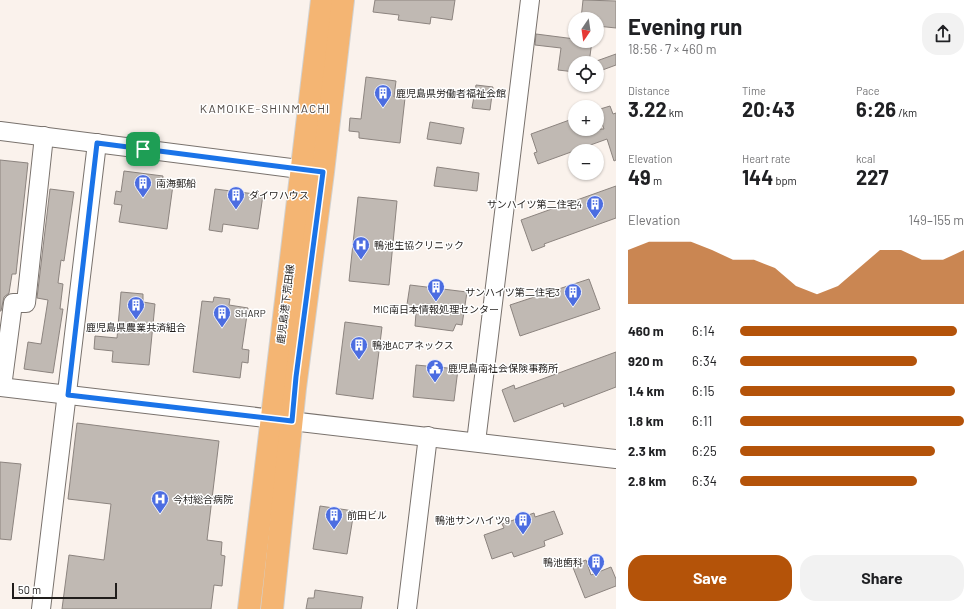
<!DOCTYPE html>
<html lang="en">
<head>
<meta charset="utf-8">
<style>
	body { margin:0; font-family:Barlow,"Noto Sans JP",sans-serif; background:#f2f2f2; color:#202124; height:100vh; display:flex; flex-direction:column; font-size:15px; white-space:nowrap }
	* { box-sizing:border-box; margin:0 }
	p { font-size:13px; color:#757577 }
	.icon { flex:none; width:22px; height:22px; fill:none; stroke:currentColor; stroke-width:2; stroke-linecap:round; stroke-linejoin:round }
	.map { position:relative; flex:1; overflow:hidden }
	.sheet { display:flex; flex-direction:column; background:#fff; width:360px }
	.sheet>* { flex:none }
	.needle { width:26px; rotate:193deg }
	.fabs { position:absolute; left:568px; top:12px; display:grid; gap:8px }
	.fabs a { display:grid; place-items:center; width:36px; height:36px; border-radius:50%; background:#fff; box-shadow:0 1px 3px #0004; font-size:20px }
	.scale { position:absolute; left:12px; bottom:10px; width:105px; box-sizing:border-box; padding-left:4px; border:2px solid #201d1b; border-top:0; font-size:11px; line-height:14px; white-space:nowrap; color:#201d1b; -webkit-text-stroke:3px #fff; paint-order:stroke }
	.pin { position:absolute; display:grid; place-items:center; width:34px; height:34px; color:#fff; margin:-17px; border-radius:8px; box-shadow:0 2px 6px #0006 }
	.round { display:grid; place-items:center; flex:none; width:42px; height:42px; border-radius:16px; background:#f2f2f2 }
	.head { display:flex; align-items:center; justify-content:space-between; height:68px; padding:0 12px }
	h1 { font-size:22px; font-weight:700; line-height:30px }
	.metrics { display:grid; grid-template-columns:repeat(3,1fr); gap:6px; height:68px; padding:4px 12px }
	.metrics div { display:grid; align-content:center }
	.metrics b { font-size:20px; font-weight:700 }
	.metrics small { font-size:11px; font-weight:400 }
	.metrics p { font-size:11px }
	.chart { height:112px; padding:8px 12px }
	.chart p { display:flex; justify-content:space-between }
	.chart svg { width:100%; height:72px; margin-top:4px; fill:#b45309; opacity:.7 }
	.cta { display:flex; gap:8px; margin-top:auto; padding:8px 12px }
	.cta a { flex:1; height:46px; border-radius:16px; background:#b45309; color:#fff; font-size:16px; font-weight:700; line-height:46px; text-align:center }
	.cta a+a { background:#f2f2f2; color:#202124 }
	ul { padding:0 12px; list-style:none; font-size:13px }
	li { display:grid; grid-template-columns:64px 48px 1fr; align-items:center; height:30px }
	li i { height:10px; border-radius:5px; background:#b45309 }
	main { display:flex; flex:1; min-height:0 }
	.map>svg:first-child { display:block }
	.building { fill:#c0b9b3; stroke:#8c847f }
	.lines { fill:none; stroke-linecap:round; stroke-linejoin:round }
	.minor-casing { stroke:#79726d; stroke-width:20 }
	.major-casing { stroke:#d2d2d1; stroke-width:24 }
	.minor { stroke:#fff; stroke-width:18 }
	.major { stroke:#f4b573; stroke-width:22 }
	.route-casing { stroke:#fff; stroke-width:8 }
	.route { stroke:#1a73e8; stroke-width:5 }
	.labels { text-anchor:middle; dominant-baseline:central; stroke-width:3; stroke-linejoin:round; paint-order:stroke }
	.poi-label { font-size:10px; fill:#201d1b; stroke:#fff; text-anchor:start }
	.street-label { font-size:10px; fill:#201d1b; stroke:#fff }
	.quarter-label { font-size:12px; letter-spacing:1px; fill:#524b47; stroke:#fff }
</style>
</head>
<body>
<main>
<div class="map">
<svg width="616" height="609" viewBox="0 0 616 609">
	<rect width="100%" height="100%" fill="#faf2ec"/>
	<!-- building -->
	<g class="building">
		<polygon points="375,0 455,0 452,20 431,17 430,24 398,20 399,15 373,12"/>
		<polygon points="583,0 616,1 616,28 597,26 597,19 581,19"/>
		<polygon points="536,34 575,39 575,41 592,41 589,63 575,63 575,72 558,70 561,48 535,45"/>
		<polygon points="616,54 616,65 597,72 597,63 591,63"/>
		<polygon points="366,77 396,81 394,97 405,98 400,143 359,138 359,132 349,131 350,118 361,119"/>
		<polygon points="476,85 493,87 490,110 472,108"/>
		<polygon points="610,106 613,114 616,113 616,160 614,161 607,139 538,164 534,153 537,152 531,134 575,118 575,129 604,129 597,110"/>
		<polygon points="430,122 464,128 461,144 427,139"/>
		<polygon points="0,160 28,163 16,274 12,274 9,293 4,297 1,311 0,311"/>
		<polygon points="437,167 479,173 477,191 434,186"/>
		<polygon points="124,171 163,176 162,184 173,185 167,229 119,222 122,205 114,204 116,191 121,192"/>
		<polygon points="616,186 616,218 544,244 545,246 532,251 521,220"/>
		<polygon points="50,189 74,192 64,261 61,260 58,283 63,284 60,309 63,309 53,373 24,369 28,342 41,344 48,300 37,298"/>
		<polygon points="215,189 263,195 258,229 223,224 222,232 209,230"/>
		<polygon points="358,197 397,201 389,285 349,281"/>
		<polygon points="589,279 600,309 520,336 510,305"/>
		<polygon points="410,285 467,292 462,325 456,324 453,331 415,326 416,313 406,311"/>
		<polygon points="121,292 143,294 143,302 155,304 149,365 112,362 113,351 94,349 95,336 117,338"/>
		<polygon points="214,297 230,299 229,305 248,308 242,349 249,350 248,363 242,362 240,378 193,372 202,301 213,302"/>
		<polygon points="345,322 382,327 373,399 336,394"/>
		<polygon points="616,352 616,387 564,407 563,403 514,422 502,390 514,385 515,389"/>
		<polygon points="416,365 458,369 454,401 413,397"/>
		<polygon points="77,423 219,441 207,540 222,542 221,555 225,556 222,586 214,585 211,609 62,609 69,555 104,560 111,504 68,499"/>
		<polygon points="0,462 21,464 11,540 0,539"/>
		<polygon points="320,506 354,511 347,554 313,549"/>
		<polygon points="554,511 563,534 544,541 545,546 514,557 512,552 492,559 484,535 504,528 502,524 534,513 535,517"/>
		<polygon points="586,560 591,575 611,567 616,579 616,586 585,598 572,565"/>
		<polygon points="315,590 363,597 361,609 306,609 308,598 314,598"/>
	</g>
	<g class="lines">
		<!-- minor casing -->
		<g class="minor-casing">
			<g id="minor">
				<polyline points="0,131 315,171"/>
				<polyline points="0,387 616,459"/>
				<polyline points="2,387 13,303 26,303 44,136"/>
				<polyline points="476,442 530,0"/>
				<polyline points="41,609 97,143"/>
				<polyline points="407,609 428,436"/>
			</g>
		</g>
		<!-- major casing -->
		<g class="major-casing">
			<g id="major">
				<polyline points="249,609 322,0"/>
				<polyline points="272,609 295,388 323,172 343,0"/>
			</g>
		</g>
		<!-- minor -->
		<use href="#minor" class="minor"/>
		<!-- major -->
		<use href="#major" class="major"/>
	</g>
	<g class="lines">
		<!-- route casing -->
		<g class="route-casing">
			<polygon id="route" points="97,143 323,172 296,377 292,421 68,395"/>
		</g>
		<!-- route -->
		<use href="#route" class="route"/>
	</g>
	<!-- icons -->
	<defs>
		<g id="building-pin" transform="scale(0.9)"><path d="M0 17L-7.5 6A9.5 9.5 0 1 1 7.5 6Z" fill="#4c6de1" stroke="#fff"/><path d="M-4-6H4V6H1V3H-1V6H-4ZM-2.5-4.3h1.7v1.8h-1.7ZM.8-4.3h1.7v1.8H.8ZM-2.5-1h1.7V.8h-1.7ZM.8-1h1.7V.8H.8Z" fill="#fff"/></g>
		<g id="hospital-pin" transform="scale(0.9)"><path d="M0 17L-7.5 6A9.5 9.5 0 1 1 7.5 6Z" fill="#4c6de1" stroke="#fff"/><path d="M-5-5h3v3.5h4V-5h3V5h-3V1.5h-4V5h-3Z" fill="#fff"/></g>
		<g id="civic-pin" transform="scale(0.9)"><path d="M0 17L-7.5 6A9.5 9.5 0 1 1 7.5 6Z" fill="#4c6de1" stroke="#fff"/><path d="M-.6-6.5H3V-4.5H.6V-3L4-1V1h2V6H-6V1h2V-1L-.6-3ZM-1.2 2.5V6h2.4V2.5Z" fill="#fff"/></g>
	</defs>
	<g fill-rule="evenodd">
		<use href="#building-pin" x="383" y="93"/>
		<use href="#building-pin" x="143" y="183"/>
		<use href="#building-pin" x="236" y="195"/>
		<use href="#building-pin" x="595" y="204"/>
		<use href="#hospital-pin" x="361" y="245"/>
		<use href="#building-pin" x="436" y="287"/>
		<use href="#building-pin" x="573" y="292"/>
		<use href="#building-pin" x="136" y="305"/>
		<use href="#building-pin" x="222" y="313"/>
		<use href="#building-pin" x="359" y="345"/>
		<use href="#civic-pin" x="435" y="368"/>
		<use href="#hospital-pin" x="160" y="499"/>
		<use href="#building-pin" x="334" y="515"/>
		<use href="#building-pin" x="523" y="520"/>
		<use href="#building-pin" x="596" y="562"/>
	</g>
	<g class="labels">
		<!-- poi labels -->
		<g class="poi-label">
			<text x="396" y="93">鹿児島県労働者福祉会館</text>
			<text x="156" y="183">南海郵船</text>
			<text x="249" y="195">ダイワハウス</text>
			<text x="582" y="204" text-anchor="end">サンハイツ第二住宅4</text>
			<text x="374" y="245">鴨池生協クリニック</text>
			<text x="560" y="292" text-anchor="end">サンハイツ第二住宅3</text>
			<text x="436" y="309" text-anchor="middle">MIC南日本情報処理センター</text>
			<text x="235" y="313">SHARP</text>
			<text x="136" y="327" text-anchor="middle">鹿児島県農業共済組合</text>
			<text x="372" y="345">鴨池ACアネックス</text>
			<text x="448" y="368">鹿児島南社会保険事務所</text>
			<text x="173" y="499">今村総合病院</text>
			<text x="347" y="515">前田ビル</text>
			<text x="510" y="520" text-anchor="end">鴨池サンハイツ9</text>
			<text x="583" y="562" text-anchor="end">鴨池歯科</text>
		</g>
		<!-- street labels -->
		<g class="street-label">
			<text transform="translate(285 304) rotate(-83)">鹿児島港下荒田線</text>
		</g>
		<!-- quarter labels -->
		<g class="quarter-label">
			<text x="265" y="108">KAMOIKE-SHINMACHI</text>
		</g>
	</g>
</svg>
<div class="fabs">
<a><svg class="needle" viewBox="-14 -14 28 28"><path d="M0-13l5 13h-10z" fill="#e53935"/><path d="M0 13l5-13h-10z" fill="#757577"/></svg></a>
<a><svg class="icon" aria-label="locate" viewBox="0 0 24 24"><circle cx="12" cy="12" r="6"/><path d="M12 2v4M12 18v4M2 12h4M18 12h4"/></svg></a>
<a>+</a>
<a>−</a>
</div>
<div class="scale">50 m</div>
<div class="pin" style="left:143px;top:149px;background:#1e9e55"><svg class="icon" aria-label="arrive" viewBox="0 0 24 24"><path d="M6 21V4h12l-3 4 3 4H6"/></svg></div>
</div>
<section class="sheet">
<div class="head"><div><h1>Evening run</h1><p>18:56 · 7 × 460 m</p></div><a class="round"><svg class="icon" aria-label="share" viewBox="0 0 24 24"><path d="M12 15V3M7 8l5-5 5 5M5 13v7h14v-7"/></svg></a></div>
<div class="metrics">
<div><p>Distance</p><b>3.22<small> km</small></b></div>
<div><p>Time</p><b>20:43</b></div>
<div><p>Pace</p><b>6:26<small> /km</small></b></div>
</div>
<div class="metrics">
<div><p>Elevation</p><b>49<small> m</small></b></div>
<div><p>Heart rate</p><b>144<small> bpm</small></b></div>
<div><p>kcal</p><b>227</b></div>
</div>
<div class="chart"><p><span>Elevation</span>149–155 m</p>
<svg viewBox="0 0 160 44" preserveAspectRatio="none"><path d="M0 44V11L10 6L20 6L30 6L40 11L50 17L60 17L70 22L80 33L90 38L100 33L110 22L120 11L130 11L140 17L150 17L160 11V44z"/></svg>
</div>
<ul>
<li><b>460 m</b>6:14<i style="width:97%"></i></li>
<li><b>920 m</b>6:34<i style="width:79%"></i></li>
<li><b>1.4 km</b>6:15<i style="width:96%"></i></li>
<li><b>1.8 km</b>6:11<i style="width:100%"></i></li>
<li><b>2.3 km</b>6:25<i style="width:87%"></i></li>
<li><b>2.8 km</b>6:34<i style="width:79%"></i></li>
</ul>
<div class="cta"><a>Save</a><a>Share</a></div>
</section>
</main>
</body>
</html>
